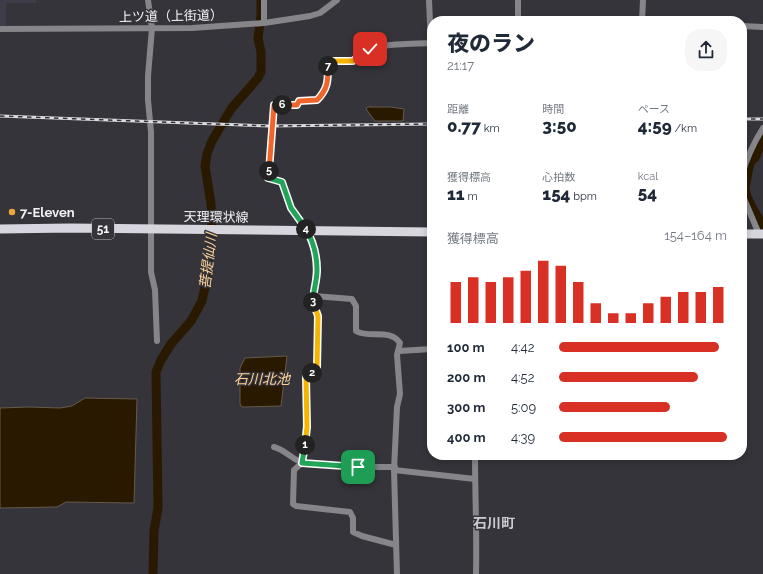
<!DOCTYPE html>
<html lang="ja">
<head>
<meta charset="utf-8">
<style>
	body { margin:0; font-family:Raleway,"Noto Sans JP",sans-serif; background:#f6f6f7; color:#1f2937; height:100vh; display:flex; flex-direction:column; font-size:15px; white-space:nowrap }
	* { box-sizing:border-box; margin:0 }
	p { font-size:13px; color:#747a83 }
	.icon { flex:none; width:22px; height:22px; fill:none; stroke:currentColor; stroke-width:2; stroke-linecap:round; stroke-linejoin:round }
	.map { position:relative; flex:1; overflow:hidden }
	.side { position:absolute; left:427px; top:16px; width:320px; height:444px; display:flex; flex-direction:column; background:#fff; border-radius:16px; box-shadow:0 2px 6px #0003 }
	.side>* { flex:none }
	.pin { position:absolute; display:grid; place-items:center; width:34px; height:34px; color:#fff; margin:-17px; border-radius:8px; box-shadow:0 2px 6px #0006 }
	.km { position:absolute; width:20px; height:20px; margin:-10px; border-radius:50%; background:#222; color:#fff; font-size:11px; line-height:20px; text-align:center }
	.round { display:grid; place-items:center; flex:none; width:42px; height:42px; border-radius:16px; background:#f6f6f7 }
	.summary { display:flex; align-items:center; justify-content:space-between; height:68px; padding:0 20px }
	h1 { font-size:22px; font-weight:800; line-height:30px }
	.figures { display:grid; grid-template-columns:repeat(3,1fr); gap:6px; height:68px; padding:4px 20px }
	.figures div { display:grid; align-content:center }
	.figures b { font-size:17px; font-weight:800 }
	.figures small { font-size:11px; font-weight:400 }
	.figures p { font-size:11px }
	.chart { height:112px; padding:8px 20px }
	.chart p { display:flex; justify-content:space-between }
	.chart svg { width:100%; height:72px; margin-top:4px; stroke:#d93025; stroke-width:6 }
	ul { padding:0 20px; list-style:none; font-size:13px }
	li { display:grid; grid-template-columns:64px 48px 1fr; align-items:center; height:30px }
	li i { height:10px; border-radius:5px; background:#d93025 }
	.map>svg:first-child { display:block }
	.built { fill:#3f3c49 }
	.water { fill:#2a1901; stroke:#665a4a }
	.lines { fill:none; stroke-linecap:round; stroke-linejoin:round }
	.river { stroke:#2a1901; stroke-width:9 }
	.minor { stroke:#868589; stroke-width:6 }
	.primary { stroke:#d7d5dd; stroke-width:9 }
	.rail-casing { stroke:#dcdbdf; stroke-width:3 }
	.rail { stroke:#35343a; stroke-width:1.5; stroke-dasharray:4.5; stroke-linecap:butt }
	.split-1-casing { stroke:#fff; stroke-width:8 }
	.split-2-casing { stroke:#fff; stroke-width:8 }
	.split-3-casing { stroke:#fff; stroke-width:8 }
	.split-4-casing { stroke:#fff; stroke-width:8 }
	.split-5-casing { stroke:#fff; stroke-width:8 }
	.split-6-casing { stroke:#fff; stroke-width:8 }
	.split-7-casing { stroke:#fff; stroke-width:8 }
	.split-8-casing { stroke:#fff; stroke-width:8 }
	.split-1 { stroke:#22a559; stroke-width:5 }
	.split-2 { stroke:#f5b400; stroke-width:5 }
	.split-3 { stroke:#f5b400; stroke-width:5 }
	.split-4 { stroke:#22a559; stroke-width:5 }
	.split-5 { stroke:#22a559; stroke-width:5 }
	.split-6 { stroke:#f0652b; stroke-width:5 }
	.split-7 { stroke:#f0652b; stroke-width:5 }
	.split-8 { stroke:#f5b400; stroke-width:5 }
	.poi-dot { fill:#eea73c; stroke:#35343a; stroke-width:1.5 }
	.labels { text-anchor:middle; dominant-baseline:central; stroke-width:3; stroke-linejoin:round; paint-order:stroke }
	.shield { fill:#35343a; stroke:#bab9be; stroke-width:1 }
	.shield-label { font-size:12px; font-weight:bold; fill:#f3f2f6 }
	.street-label { font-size:13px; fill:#f3f2f6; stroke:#35343a }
	.poi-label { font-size:13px; font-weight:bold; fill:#f3f2f6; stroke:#35343a; text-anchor:start }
	.water-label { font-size:14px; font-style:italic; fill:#fed299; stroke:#35343a }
	.neighbourhood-label { font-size:14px; font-weight:bold; fill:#cccad2; stroke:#35343a }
</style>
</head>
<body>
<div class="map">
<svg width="763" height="574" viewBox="0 0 763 574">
	<rect width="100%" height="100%" fill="#35343a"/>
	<!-- built -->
	<polygon class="built" points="0,0 36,0 36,3 6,3 6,27 0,27"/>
	<!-- water -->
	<g class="water">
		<polygon points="368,107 391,107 404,109 403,121 375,121 366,109"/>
		<polygon points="287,356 281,406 242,407 240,404 240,368 245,358"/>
		<polygon points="85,398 137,399 134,503 66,502 57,507 0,508 0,408 29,407 60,408 72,406"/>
	</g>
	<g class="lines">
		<!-- river -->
		<g class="river">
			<polyline points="763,139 755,158 751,161 749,167 745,188 747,197 753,209 763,226"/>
			<polyline points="153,574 154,531 158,508 156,372 161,360 171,344 191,321 202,301 208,273 212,224 211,204 205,166 207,154 212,141 231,109 258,78 261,72 261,52 258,38 261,15 261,0"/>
		</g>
		<!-- minor -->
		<g class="minor">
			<polyline points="148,0 152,28 148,76 148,100 151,132 151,272 155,290 157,341"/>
			<polyline points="429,0 432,68"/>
			<polyline points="518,21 518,0"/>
			<polyline points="642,21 643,0"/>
			<polyline points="264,23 264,0"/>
			<polyline points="742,26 763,27"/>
			<polyline points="0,29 192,28 264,23 310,16 320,13 337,0"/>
			<path d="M742,174C747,158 754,142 763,128"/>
			<polyline points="742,194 759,234"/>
			<polyline points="314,296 313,301 318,316 317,368 314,373 310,373 306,377 307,399 305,445 302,463 294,470 293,504 296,506 350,512 353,518 353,532 362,536 396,545"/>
			<polyline points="399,351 432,349"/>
			<path d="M274,447C286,450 293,461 306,464L358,467H395"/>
			<path d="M475,455C475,495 477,534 476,574"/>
			<polyline points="394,470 475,479"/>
			<path d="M397,574L394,470L397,407L400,394L397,355L400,343C390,328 369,339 356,331V306L352,299L314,296C316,273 318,254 307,232C303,224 296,217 291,209C287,201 285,191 283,183L268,178L274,105H297L299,101H317C329,88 328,78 328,61H353C357,57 361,53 365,51C382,43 413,44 431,43"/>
		</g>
		<!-- primary -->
		<g class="primary">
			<polyline points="0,229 70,228 432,232"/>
			<polyline points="742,234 763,234"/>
		</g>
		<!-- rail casing -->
		<g class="rail-casing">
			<g id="rail">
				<polyline points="0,116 269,126 432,124"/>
				<polyline points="742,119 763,119"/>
			</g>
		</g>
		<!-- rail -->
		<use href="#rail" class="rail"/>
	</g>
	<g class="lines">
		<!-- split-1 casing -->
		<g class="split-1-casing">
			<polyline id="split-1" points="305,445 302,463 358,467"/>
		</g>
		<!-- split-2 casing -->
		<g class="split-2-casing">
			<polyline id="split-2" points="305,445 307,427 306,377 312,373"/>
		</g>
		<!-- split-3 casing -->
		<g class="split-3-casing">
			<polyline id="split-3" points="312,373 314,373 317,368 318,316 313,302"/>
		</g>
		<!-- split-4 casing -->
		<g class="split-4-casing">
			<path id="split-4" d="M306,229C313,241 317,257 317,270C317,281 313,291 313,302"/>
		</g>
		<!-- split-5 casing -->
		<g class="split-5-casing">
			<polyline id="split-5" points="269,171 268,178 282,182 291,208 306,229"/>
		</g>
		<!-- split-6 casing -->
		<g class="split-6-casing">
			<polyline id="split-6" points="269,171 274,105 282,105"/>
		</g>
		<!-- split-7 casing -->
		<g class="split-7-casing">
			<path id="split-7" d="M282,105H297L299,101L317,100C328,89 328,81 328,66"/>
		</g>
		<!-- split-8 casing -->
		<g class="split-8-casing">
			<polyline id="split-8" points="328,66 328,61 353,61 363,52 370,49"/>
		</g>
		<!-- split-1 -->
		<use href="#split-1" class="split-1"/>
		<!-- split-2 -->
		<use href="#split-2" class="split-2"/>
		<!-- split-3 -->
		<use href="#split-3" class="split-3"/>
		<!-- split-4 -->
		<use href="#split-4" class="split-4"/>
		<!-- split-5 -->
		<use href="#split-5" class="split-5"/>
		<!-- split-6 -->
		<use href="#split-6" class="split-6"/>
		<!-- split-7 -->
		<use href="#split-7" class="split-7"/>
		<!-- split-8 -->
		<use href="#split-8" class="split-8"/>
	</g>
	<!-- markers -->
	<circle class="poi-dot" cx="12" cy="212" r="4"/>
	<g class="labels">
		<!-- shield labels -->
		<rect class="shield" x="92" y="219" width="22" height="20" rx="3"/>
		<g class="shield-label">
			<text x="103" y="229">51</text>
		</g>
		<!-- street labels -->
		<g class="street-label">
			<text transform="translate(171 16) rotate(-1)">上ツ道（上街道）</text>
			<text transform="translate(216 217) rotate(1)">天理環状線</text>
		</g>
		<!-- poi labels -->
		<g class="poi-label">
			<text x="20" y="212">7-Eleven</text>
		</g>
		<!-- water labels -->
		<g class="water-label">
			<text transform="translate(208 261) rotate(-83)">菩提仙川</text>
			<text x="262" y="379">石川北池</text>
		</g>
		<!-- neighbourhood labels -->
		<g class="neighbourhood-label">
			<text x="494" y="523">石川町</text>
		</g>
	</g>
</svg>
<div class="pin" style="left:358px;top:467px;background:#1e9e55"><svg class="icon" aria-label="arrive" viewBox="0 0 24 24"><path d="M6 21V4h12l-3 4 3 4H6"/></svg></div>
<div class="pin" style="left:370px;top:49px;background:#d93025"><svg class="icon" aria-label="check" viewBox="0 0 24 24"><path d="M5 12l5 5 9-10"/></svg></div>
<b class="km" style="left:305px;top:445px">1</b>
<b class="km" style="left:312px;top:373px">2</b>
<b class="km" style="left:313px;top:302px">3</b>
<b class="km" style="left:306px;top:229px">4</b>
<b class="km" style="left:269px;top:171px">5</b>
<b class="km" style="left:282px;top:105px">6</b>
<b class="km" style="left:328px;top:66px">7</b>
<section class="side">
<div class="summary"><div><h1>夜のラン</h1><p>21:17</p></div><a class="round"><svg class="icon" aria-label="share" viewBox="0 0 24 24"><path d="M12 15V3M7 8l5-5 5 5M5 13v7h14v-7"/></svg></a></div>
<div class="figures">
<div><p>距離</p><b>0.77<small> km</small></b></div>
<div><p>時間</p><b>3:50</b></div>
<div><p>ペース</p><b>4:59<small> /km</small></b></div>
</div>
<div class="figures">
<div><p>獲得標高</p><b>11<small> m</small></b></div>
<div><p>心拍数</p><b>154<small> bpm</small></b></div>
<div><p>kcal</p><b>54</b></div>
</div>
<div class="chart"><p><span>獲得標高</span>154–164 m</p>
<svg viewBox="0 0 160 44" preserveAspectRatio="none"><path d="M5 44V19M15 44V16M25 44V19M35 44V16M45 44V12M55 44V6M65 44V9M75 44V19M85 44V32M95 44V38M105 44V38M115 44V32M125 44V28M135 44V25M145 44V25M155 44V22"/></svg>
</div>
<ul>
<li><b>100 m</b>4:42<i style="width:95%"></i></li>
<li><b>200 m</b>4:52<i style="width:83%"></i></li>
<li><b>300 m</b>5:09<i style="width:66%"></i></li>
<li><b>400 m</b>4:39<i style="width:100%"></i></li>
</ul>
</section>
</div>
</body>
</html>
